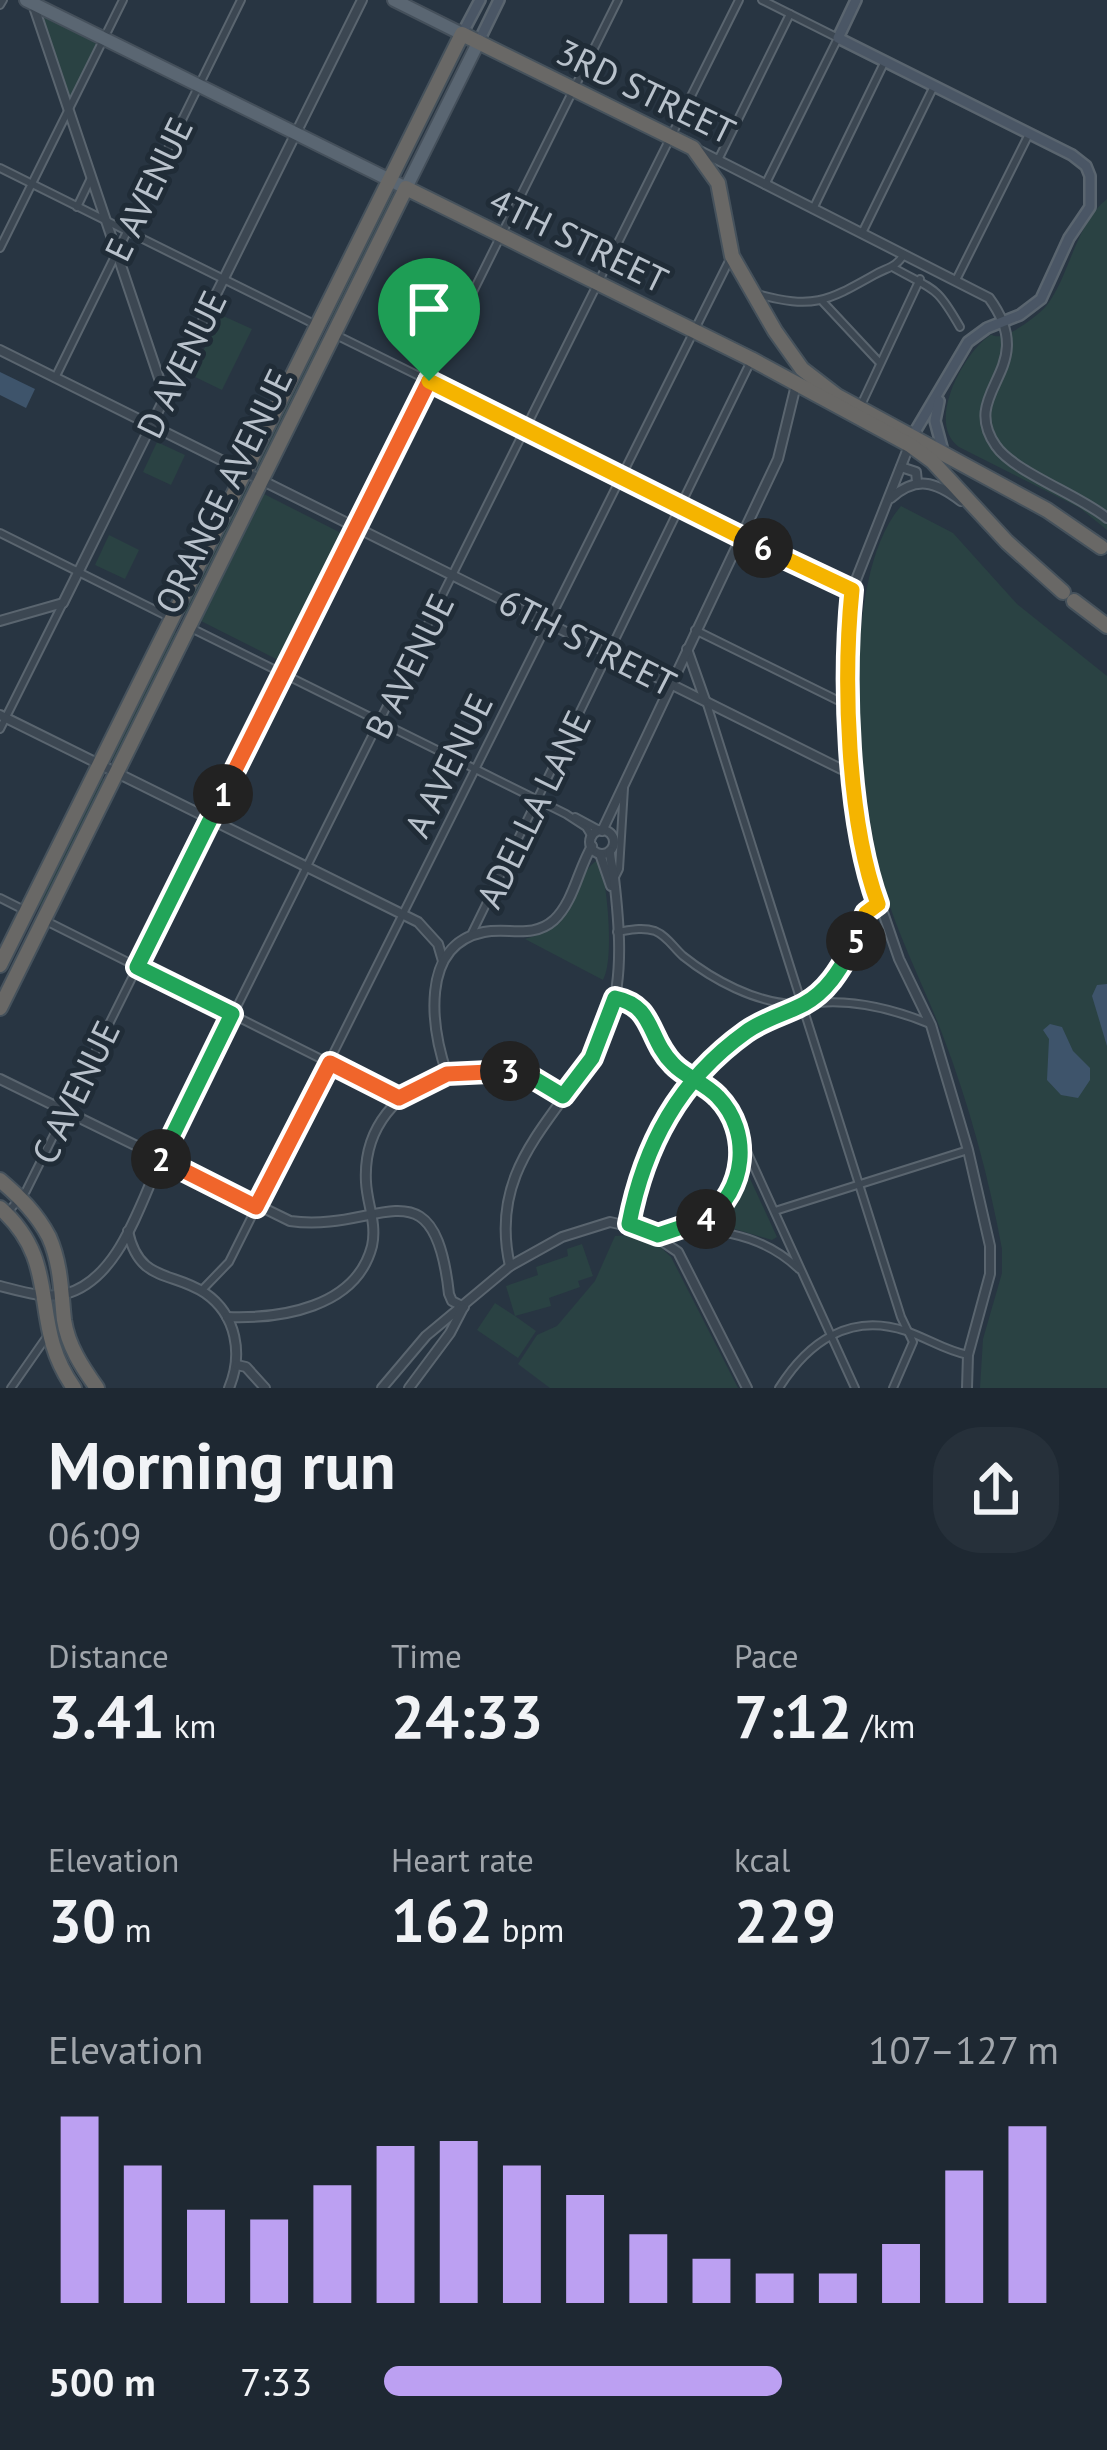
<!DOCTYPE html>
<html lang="en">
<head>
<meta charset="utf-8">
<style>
	body { margin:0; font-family:"PT Sans",sans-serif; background:#26303a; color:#f1f3f6; height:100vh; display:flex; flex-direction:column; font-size:45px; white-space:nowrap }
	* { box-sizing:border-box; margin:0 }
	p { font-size:39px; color:#a1a6ac }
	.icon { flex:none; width:66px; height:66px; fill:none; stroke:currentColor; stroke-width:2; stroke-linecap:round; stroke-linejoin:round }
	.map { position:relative; height:1388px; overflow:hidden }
	.drawer { display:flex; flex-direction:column; background:#1e2832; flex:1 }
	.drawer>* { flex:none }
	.pin { position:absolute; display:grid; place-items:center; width:102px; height:102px; color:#fff; margin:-123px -51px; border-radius:50% 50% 50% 0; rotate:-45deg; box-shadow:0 0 12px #0007 }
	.pin .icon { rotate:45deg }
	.km { position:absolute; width:60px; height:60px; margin:-30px; border-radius:50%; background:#222; color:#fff; font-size:33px; line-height:60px; text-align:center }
	.round { display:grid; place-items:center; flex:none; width:126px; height:126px; border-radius:48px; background:#26303a }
	.overview { display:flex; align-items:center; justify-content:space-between; height:204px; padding:0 48px }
	h1 { font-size:66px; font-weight:800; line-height:90px }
	.figures { display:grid; grid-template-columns:repeat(3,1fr); gap:18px; height:204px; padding:12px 48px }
	.figures div { display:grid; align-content:center }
	.figures b { font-size:60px; font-weight:800 }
	.figures small { font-size:33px; font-weight:400 }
	.figures p { font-size:33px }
	.chart { height:336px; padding:24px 48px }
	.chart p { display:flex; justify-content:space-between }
	.chart svg { width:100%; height:216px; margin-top:12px; stroke:#bca0f2; stroke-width:6 }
	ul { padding:0 48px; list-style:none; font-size:39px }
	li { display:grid; grid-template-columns:192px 144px 1fr; align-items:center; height:90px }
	li i { height:30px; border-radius:15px; background:#bca0f2 }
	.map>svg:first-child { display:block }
	.green { fill:#2a4243 }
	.water { fill:#3e546b }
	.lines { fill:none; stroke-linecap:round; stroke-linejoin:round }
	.minor-casing { stroke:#5a656f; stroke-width:10 }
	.tertiary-casing { stroke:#5a656f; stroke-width:12 }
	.secondary-casing { stroke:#5a656f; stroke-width:14 }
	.primary-casing { stroke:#45505b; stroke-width:16 }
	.trunk-casing { stroke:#46525c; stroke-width:18 }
	.minor { stroke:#3c4752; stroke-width:6 }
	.tertiary { stroke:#3c4752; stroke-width:8 }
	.secondary { stroke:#4a5665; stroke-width:9 }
	.primary { stroke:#5a6672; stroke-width:12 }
	.trunk { stroke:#696866; stroke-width:14 }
	.split-1-casing { stroke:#fff; stroke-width:24 }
	.split-2-casing { stroke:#fff; stroke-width:24 }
	.split-3-casing { stroke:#fff; stroke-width:24 }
	.split-4-casing { stroke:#fff; stroke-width:24 }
	.split-5-casing { stroke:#fff; stroke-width:24 }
	.split-6-casing { stroke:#fff; stroke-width:24 }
	.split-7-casing { stroke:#fff; stroke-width:24 }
	.split-1 { stroke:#f0652b; stroke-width:15 }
	.split-2 { stroke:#22a559; stroke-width:15 }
	.split-3 { stroke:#f0652b; stroke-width:15 }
	.split-4 { stroke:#22a559; stroke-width:15 }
	.split-5 { stroke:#22a559; stroke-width:15 }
	.split-6 { stroke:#f5b400; stroke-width:15 }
	.split-7 { stroke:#f5b400; stroke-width:15 }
	.labels { text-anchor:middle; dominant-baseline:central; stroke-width:10; stroke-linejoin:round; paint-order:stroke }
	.street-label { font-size:36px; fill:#b9c2cc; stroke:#202c37 }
</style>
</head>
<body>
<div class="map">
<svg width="1107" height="1388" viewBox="0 0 1107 1388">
	<rect width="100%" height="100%" fill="#283542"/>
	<!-- green -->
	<g class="green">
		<polygon points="34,3 103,38 69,108"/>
		<polygon points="389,193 396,196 334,324 325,319"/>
		<path d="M1107,199V530L1080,508L959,447C927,424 960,361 984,340C997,330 987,338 1001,336C1013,334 1039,315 1047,305C1069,277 1076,223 1107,199Z"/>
		<polygon points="221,315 252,329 222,390 191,375"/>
		<polygon points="316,338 324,342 261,469 255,466"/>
		<polygon points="157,442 185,455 171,485 143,472"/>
		<polygon points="243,483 249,487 189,615 180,611"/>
		<polygon points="264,494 341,533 278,660 201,621"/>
		<path d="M901,506L953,533L1017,604L1107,676V1388H980L983,1339L1002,1273V1249C989,1178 969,1104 943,1036C925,988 900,941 885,891C859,799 836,582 901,506Z"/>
		<polygon points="109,535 139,550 125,579 95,565"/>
		<polygon points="171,630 179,634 116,762 110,758"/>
		<polygon points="98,776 104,779 43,907 35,903"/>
		<path d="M599,859C607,880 615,961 603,980L525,939C581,925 564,882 599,859Z"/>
		<polygon points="746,1170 777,1237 772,1240 718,1224 716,1219 731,1205"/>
		<polygon points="631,1235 658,1245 671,1257 738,1388 550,1388 518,1364 537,1335 557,1326 595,1281 615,1236"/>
		<polygon points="582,1244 593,1276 578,1281 580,1287 549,1298 551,1306 515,1316 536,1331 518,1358 477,1330 495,1303 515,1316 506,1286 538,1275 536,1267 568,1256 567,1249"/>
	</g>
	<!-- water -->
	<g class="water">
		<polygon points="0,372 35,389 26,408 0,395"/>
		<polygon points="1107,984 1107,1046 1092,996 1097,985"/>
		<polygon points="1050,1024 1062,1027 1073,1051 1090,1068 1090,1080 1078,1098 1061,1095 1047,1080 1049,1039 1043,1030"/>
	</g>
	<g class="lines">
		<!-- minor casing -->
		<g class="minor-casing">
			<g id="minor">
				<polyline points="762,0 838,38 765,185"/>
				<polyline points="0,5 3,0"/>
				<polyline points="719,158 790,14"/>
				<polyline points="0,168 314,324"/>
				<polyline points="77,207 91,178"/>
				<polyline points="813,209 885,61"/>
				<polyline points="862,233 934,86"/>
				<polyline points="0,248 123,0"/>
				<path d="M894,268C935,291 936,285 960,327"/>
				<polyline points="956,280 1029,134"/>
				<path d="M757,294C813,309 826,302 874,275C888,267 896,268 904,254"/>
				<polyline points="823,302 880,363"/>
				<polyline points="336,335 852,590"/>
				<polyline points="55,378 241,0"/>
				<polyline points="862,403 920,279"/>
				<polyline points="0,533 169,617"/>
				<polyline points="191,628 566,814 586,827 592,837"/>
				<polyline points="695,630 837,700 849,702"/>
				<polyline points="706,701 901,1317 913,1342 893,1388"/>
				<polyline points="0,729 63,603"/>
				<polyline points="575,817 601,831"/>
				<polyline points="614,879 619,869 624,788"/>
				<polyline points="0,898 24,910"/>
				<polyline points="46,921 399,1098"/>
				<path d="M617,932C630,930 642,927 655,931C667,936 673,947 683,956C713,980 756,1003 795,1004"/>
				<polyline points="471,935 750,363"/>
				<path d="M615,998C654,1006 649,1043 676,1067C693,1083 713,1090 728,1110L855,1388"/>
				<path d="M809,1004C851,998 891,1008 930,1024"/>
				<polyline points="447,1074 517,1071 563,1096"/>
				<polyline points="161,1159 739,0"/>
				<polyline points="775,1211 968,1150"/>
				<polyline points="8,1212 26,1191 618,0"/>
				<path d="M630,1224C644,1143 685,1063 761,1023C784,1010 815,1004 832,982C850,959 855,921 878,904"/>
				<path d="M688,1228C727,1211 741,1179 739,1138"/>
				<path d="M657,1235C707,1224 761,1233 799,1269"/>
				<polyline points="202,1290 229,1262 730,259"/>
				<polyline points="11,1388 48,1335"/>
				<path d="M779,1388C808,1342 850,1312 906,1331C927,1338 946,1351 968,1355"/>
			</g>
		</g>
		<!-- tertiary casing -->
		<g class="tertiary-casing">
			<g id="tertiary">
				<polyline points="32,1 165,396"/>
				<path d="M696,149L989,298C1042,370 957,390 996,446C1014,472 1079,495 1107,518"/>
				<polyline points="0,350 841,769 854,769"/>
				<polyline points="909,446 852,590 847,646 848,692 865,860 899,959 931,1025 968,1150 990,1246 990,1274 968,1355 967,1388"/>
				<polyline points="901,467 916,472 917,482"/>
				<path d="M891,498C916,476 935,481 961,501"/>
				<polyline points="0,621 63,603 362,0"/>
				<polyline points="687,649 705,700"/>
				<polyline points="0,715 418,922 438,944 443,961"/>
				<circle cx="602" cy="842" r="12"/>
				<polyline points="602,831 778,459 796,385"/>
				<polyline points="600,854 611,886"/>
				<path d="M0,1079L290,1221C378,1234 434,1157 449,1294L452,1301L464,1307"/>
				<path d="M128,1231C139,1283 172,1271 205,1293C237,1315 243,1355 229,1388"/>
				<path d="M510,1266C484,1152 579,1108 610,1016C624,974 619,921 614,878C613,868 610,861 610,851"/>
				<path d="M0,1286C20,1291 44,1299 65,1294C119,1280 140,1203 161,1159"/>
				<path d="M227,1317C280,1319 356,1308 372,1246C377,1223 367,1204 366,1182C363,1128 397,1089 447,1074C432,1030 418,945 484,932C508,927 533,939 554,920C574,901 578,869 592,846"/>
				<polyline points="237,1365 246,1367 265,1388"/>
				<polyline points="382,1388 426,1336 510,1266 562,1237 610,1222 646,1230 678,1252 747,1388"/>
				<polyline points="409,1388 450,1333 463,1308"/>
			</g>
		</g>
		<!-- secondary casing -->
		<g class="secondary-casing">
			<g id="secondary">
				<polyline points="856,0 838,38 1072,155 1086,166 1090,176 1090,207 1069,238 1041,299 1020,315 987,328 968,342 913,435"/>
				<polyline points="462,34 480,0"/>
				<polyline points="479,41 499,0"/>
				<polyline points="939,401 935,421 943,451"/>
			</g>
		</g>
		<!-- primary casing -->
		<g class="primary-casing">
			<g id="primary">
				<polyline points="26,0 406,188 479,41"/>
				<polyline points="394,0 462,34"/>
			</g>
		</g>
		<!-- trunk casing -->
		<g class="trunk-casing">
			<g id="trunk">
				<polyline points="1074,601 1107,626"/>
				<polyline points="0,965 462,34 693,148 718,183 732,256 775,331 802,369 837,396 1047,510 1101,547"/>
				<polyline points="0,1008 406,188 751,359 910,445 932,461 1007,542 1063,592"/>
				<path d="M0,1180C20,1197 37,1214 49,1237C61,1264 61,1292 64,1320C68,1346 82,1367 97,1388"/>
				<path d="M0,1208C64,1265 27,1322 74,1388"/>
			</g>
		</g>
		<!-- minor -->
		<use href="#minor" class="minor"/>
		<!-- tertiary -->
		<use href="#tertiary" class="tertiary"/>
		<!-- secondary -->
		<use href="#secondary" class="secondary"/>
		<!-- primary -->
		<use href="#primary" class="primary"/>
		<!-- trunk -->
		<use href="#trunk" class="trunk"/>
	</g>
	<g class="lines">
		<!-- split-1 casing -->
		<g class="split-1-casing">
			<polyline id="split-1" points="223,794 429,381"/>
		</g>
		<!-- split-2 casing -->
		<g class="split-2-casing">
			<polyline id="split-2" points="161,1159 232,1014 137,967 223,794"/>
		</g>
		<!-- split-3 casing -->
		<g class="split-3-casing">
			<polyline id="split-3" points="161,1159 256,1207 330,1063 399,1098 447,1074 510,1071"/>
		</g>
		<!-- split-4 casing -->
		<g class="split-4-casing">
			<path id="split-4" d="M510,1071L528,1075L563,1096L592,1058L615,998C655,1006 647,1038 673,1064C685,1077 705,1083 718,1097C752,1132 746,1191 706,1219"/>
		</g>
		<!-- split-5 casing -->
		<g class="split-5-casing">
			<path id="split-5" d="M706,1219L658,1235L629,1224C644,1145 679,1080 746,1032C764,1019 785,1014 804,1004C830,990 842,965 856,941"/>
		</g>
		<!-- split-6 casing -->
		<g class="split-6-casing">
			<path id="split-6" d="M763,548L852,590C843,679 847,820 878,904L866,913L856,941"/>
		</g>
		<!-- split-7 casing -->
		<g class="split-7-casing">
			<polyline id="split-7" points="429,381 763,548"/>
		</g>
		<!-- split-1 -->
		<use href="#split-1" class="split-1"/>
		<!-- split-2 -->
		<use href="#split-2" class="split-2"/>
		<!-- split-3 -->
		<use href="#split-3" class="split-3"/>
		<!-- split-4 -->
		<use href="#split-4" class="split-4"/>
		<!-- split-5 -->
		<use href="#split-5" class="split-5"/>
		<!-- split-6 -->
		<use href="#split-6" class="split-6"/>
		<!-- split-7 -->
		<use href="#split-7" class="split-7"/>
	</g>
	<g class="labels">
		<!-- street labels -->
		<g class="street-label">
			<text transform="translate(646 91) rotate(26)">3RD STREET</text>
			<text transform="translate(148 189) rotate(-64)">E AVENUE</text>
			<text transform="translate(579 240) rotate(26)">4TH STREET</text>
			<text transform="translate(181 364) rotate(-64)">D AVENUE</text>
			<text transform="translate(223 491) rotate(-64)">ORANGE AVENUE</text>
			<text transform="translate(588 642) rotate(27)">6TH STREET</text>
			<text transform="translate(409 666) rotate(-64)">B AVENUE</text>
			<text transform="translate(448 765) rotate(-64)">A AVENUE</text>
			<text transform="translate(533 809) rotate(-64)">ADELLA LANE</text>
			<text transform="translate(75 1092) rotate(-64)">C AVENUE</text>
		</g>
	</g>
</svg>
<div class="pin" style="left:429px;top:381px;background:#1e9e55"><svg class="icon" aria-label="arrive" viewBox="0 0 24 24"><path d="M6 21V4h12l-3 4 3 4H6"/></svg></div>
<b class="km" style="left:223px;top:794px">1</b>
<b class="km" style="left:161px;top:1159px">2</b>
<b class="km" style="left:510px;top:1071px">3</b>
<b class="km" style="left:706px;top:1219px">4</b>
<b class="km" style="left:856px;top:941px">5</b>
<b class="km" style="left:763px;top:548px">6</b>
</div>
<section class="drawer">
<div class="overview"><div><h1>Morning run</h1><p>06:09</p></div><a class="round"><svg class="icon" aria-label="share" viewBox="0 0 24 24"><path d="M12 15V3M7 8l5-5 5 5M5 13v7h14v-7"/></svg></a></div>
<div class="figures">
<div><p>Distance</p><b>3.41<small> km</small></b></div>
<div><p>Time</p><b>24:33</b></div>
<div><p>Pace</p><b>7:12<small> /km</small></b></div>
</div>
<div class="figures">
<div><p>Elevation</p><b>30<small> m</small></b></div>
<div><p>Heart rate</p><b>162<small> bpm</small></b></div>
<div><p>kcal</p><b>229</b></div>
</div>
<div class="chart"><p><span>Elevation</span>107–127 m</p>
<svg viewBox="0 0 160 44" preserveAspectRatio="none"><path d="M5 44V6M15 44V16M25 44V25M35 44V27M45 44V20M55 44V12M65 44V11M75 44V16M85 44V22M95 44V30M105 44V35M115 44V38M125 44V38M135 44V32M145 44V17M155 44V8"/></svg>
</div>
<ul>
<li><b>500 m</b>7:33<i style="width:59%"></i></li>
</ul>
</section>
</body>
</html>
